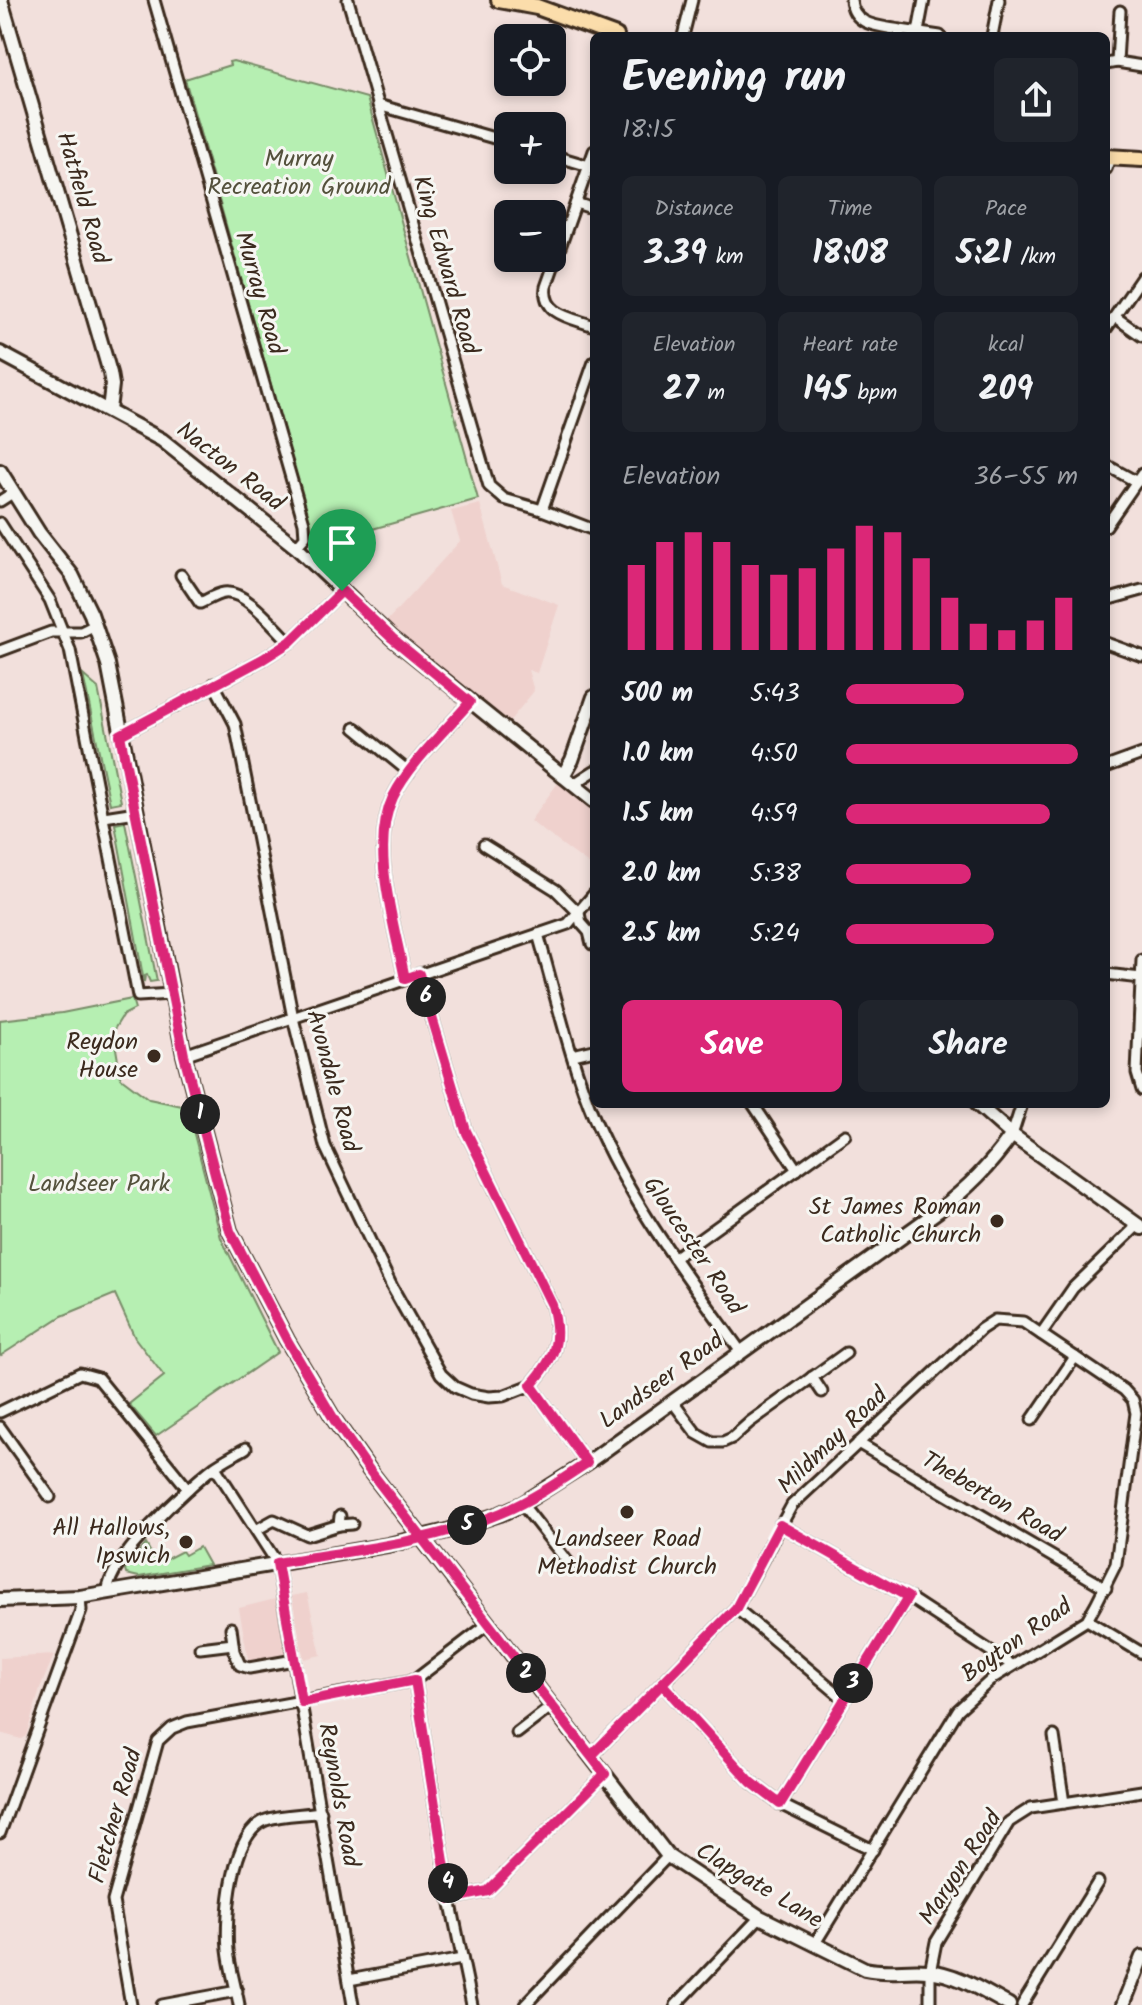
<!DOCTYPE html>
<html lang="en">
<head>
<meta charset="utf-8">
<style>
	body { margin:0; font-family:Kalam,sans-serif; background:#20242c; color:#f1f3f6; height:100vh; display:flex; flex-direction:column; font-size:30px; white-space:nowrap }
	* { box-sizing:border-box; margin:0 }
	p { font-size:26px; color:#9ea1a6 }
	.icon { flex:none; width:44px; height:44px; fill:none; stroke:currentColor; stroke-width:2; stroke-linecap:round; stroke-linejoin:round }
	.map { position:relative; flex:1; overflow:hidden }
	.side { position:absolute; left:590px; top:32px; width:520px; height:1076px; display:flex; flex-direction:column; background:#171b24; border-radius:12px; box-shadow:0 4px 12px #0003 }
	.side>* { flex:none }
	.controls { position:absolute; left:494px; top:24px; display:grid; gap:16px }
	.controls a { display:grid; place-items:center; width:72px; height:72px; border-radius:12px; background:#171b24; box-shadow:0 4px 12px #0003; font-size:40px }
	.pin { position:absolute; display:grid; place-items:center; width:68px; height:68px; color:#fff; margin:-82px -34px; border-radius:50% 50% 50% 0; rotate:-45deg; box-shadow:0 0 8px #0007 }
	.pin .icon { rotate:45deg }
	.km { position:absolute; width:40px; height:40px; margin:-20px; border-radius:50%; background:#222; color:#fff; font-size:22px; line-height:40px; text-align:center }
	.round { display:grid; place-items:center; flex:none; width:84px; height:84px; border-radius:12px; background:#20242c }
	.head { display:flex; align-items:center; justify-content:space-between; height:136px; padding:0 32px }
	h1 { font-size:44px; font-weight:700; line-height:60px }
	.metrics { display:grid; grid-template-columns:repeat(3,1fr); gap:12px; height:136px; padding:8px 32px }
	.metrics div { display:grid; align-content:center; border-radius:12px; background:#20242c; text-align:center }
	.metrics b { font-size:34px; font-weight:700 }
	.metrics small { font-size:22px; font-weight:400 }
	.metrics p { font-size:22px }
	.chart { height:224px; padding:16px 32px }
	.chart p { display:flex; justify-content:space-between }
	.chart svg { width:100%; height:144px; margin-top:8px; stroke:#db2777; stroke-width:6 }
	.primary-button { display:flex; gap:16px; margin-top:auto; padding:16px 32px }
	.primary-button a { flex:1; height:92px; border-radius:12px; background:#db2777; color:#fff; font-size:32px; font-weight:700; line-height:92px; text-align:center }
	.primary-button a+a { background:#20242c; color:#f1f3f6 }
	ul { padding:0 32px; list-style:none; font-size:26px }
	li { display:grid; grid-template-columns:128px 96px 1fr; align-items:center; height:60px }
	li i { height:20px; border-radius:10px; background:#db2777 }
	.map>svg:first-child { display:block }
	.built { fill:#efd1cd }
	.green { fill:#b6efb2; stroke:#788c68; stroke-width:2 }
	.lines { fill:none; stroke-linecap:round; stroke-linejoin:round }
	.minor-casing { stroke:#3b2a1e; stroke-width:15 }
	.tertiary-casing { stroke:#3b2a1e; stroke-width:18 }
	.primary-casing { stroke:#3b2a1e; stroke-width:20 }
	.minor { stroke:#f6f6f2; stroke-width:9 }
	.tertiary { stroke:#f6f6f2; stroke-width:12 }
	.primary { stroke:#fbddab; stroke-width:14 }
	.route-casing { stroke:#fff; stroke-width:16 }
	.route { stroke:#db2777; stroke-width:10 }
	.poi-dot { fill:#3b2a1e; stroke:#f6f6f2; stroke-width:3 }
	.labels { text-anchor:middle; dominant-baseline:central; stroke-width:6; stroke-linejoin:round; paint-order:stroke }
	.park-label { font-size:24px; fill:#54513c; stroke:#f6f6f2 }
	.street-label { font-size:24px; fill:#3b2a1e; stroke:#f6f6f2 }
	.poi-label { font-size:24px; fill:#3b2a1e; stroke:#f6f6f2; text-anchor:end }
</style>
</head>
<body>
<div class="map">
<svg width="1142" height="2005" viewBox="0 0 1142 2005">
	<rect width="100%" height="100%" fill="#f2e0dc"/>
	<filter id="ink" filterUnits="userSpaceOnUse"><feTurbulence type="fractalNoise" baseFrequency=".0125" numOctaves="2"/><feDisplacementMap in="SourceGraphic" scale="16" xChannelSelector="R" yChannelSelector="G"/><feConvolveMatrix kernelMatrix="1 2 1 2 8 2 1 2 1" color-interpolation-filters="sRGB"/></filter>
	<g filter="url(#ink)">
		<!-- built -->
		<g class="built">
			<polygon points="480,504 502,584 559,605 537,673 528,670 534,691 508,723 385,623 460,541 451,511"/>
			<polygon points="563,776 594,801 594,868 530,821"/>
			<polygon points="307,1593 321,1655 304,1659 291,1596"/>
			<polygon points="279,1598 287,1658 249,1664 239,1608"/>
			<polygon points="54,1655 41,1686 26,1736 21,1739 0,1733 0,1658"/>
		</g>
		<!-- green -->
		<g class="green">
			<polygon points="233,61 367,98 478,499 316,545 185,79 230,65 229,62"/>
			<polygon points="83,675 98,688 121,802 110,804"/>
			<polygon points="125,822 157,981 150,982 147,975 145,976 144,982 115,824"/>
			<polygon points="132,999 135,1009 123,1015 113,1031 121,1078 149,1099 187,1107 221,1238 278,1352 156,1436 129,1404 164,1376 135,1338 115,1294 62,1316 0,1356 0,1020 62,1013"/>
			<polygon points="146,1544 157,1564 182,1551 185,1555 199,1547 209,1565 139,1577 126,1574 125,1570"/>
		</g>
		<g class="lines">
			<!-- minor casing -->
			<g class="minor-casing">
				<g id="minor">
					<polyline points="154,0 304,523 305,537 296,547"/>
					<polyline points="348,0 489,486 504,499 542,510 594,530"/>
					<path d="M851,0C853,26 879,26 900,30L899,36"/>
					<polyline points="900,30 940,36"/>
					<polyline points="918,32 924,0"/>
					<polyline points="683,36 692,0"/>
					<polyline points="992,36 999,0"/>
					<polyline points="1117,62 1120,11"/>
					<polyline points="1106,64 1117,62 1142,66"/>
					<polyline points="378,105 508,142"/>
					<path d="M594,151L546,287C542,315 573,318 594,326"/>
					<polyline points="552,155 589,166"/>
					<polyline points="1106,169 1110,158"/>
					<polyline points="576,203 594,209"/>
					<polyline points="1115,317 1142,336"/>
					<polyline points="1106,329 1142,277"/>
					<polyline points="1106,465 1137,482"/>
					<polyline points="0,501 14,492"/>
					<polyline points="542,510 594,362"/>
					<polyline points="0,523 50,600 70,650 138,996 172,994"/>
					<polyline points="1106,526 1142,474"/>
					<path d="M181,575L200,603C207,600 216,594 224,593C246,590 275,628 290,642"/>
					<polyline points="1106,600 1142,590"/>
					<polyline points="1106,643 1142,656"/>
					<polyline points="0,651 51,632 81,632 95,625"/>
					<polyline points="214,684 235,724 293,1018 325,1146 392,1287 441,1374 455,1387 471,1394 489,1397 503,1396 531,1385 587,1463"/>
					<polyline points="355,728 409,772"/>
					<polyline points="120,735 263,659 290,642 342,591"/>
					<polyline points="1106,767 1142,754"/>
					<polyline points="574,784 594,771"/>
					<polyline points="104,817 136,812"/>
					<polyline points="484,845 556,890 579,913 581,923 589,932 592,944"/>
					<path d="M538,934C556,996 570,1061 595,1120C632,1206 687,1276 741,1352"/>
					<polyline points="1142,960 1137,1073 1142,1090"/>
					<path d="M419,974L466,1131L552,1305C562,1341 555,1358 531,1385"/>
					<polyline points="1106,974 1141,978"/>
					<path d="M405,979C395,925 369,848 393,797C409,764 446,730 470,702"/>
					<polyline points="184,1055 568,924 594,894"/>
					<polyline points="573,1055 594,1050"/>
					<polyline points="753,1104 797,1170"/>
					<polyline points="1012,1135 1022,1104"/>
					<polyline points="674,1258 845,1135"/>
					<polyline points="1041,1334 1073,1288 1138,1225"/>
					<polyline points="812,1377 822,1392"/>
					<polyline points="672,1401 696,1433 712,1442 723,1442 732,1438 750,1422 846,1353"/>
					<polyline points="0,1412 80,1373 98,1378 188,1489"/>
					<polyline points="1032,1420 1075,1357"/>
					<polyline points="0,1427 50,1497"/>
					<polyline points="858,1443 1106,1588"/>
					<polyline points="215,1467 277,1563 353,2005"/>
					<polyline points="522,1504 570,1565"/>
					<polyline points="339,1525 352,1524"/>
					<polyline points="780,1525 908,1597 1012,1665"/>
					<polyline points="256,1530 274,1520 307,1535 339,1525 340,1516"/>
					<path d="M108,1592C106,1562 189,1486 214,1467C224,1460 236,1454 246,1448"/>
					<polyline points="736,1608 843,1698"/>
					<polyline points="1087,1620 1142,1653"/>
					<polyline points="231,1628 234,1651 240,1665 249,1668 294,1660"/>
					<polyline points="200,1648 233,1644"/>
					<polyline points="415,1680 450,1899 472,2005"/>
					<polyline points="662,1684 751,1782 780,1804 873,1850"/>
					<polyline points="517,1733 552,1706"/>
					<polyline points="1054,1736 1064,1803"/>
					<polyline points="591,1756 736,1608 792,1505 981,1329 995,1320 1023,1322 1124,1390 1133,1400 1136,1413 1116,1564 1096,1604 1087,1620 993,1678 958,1710 814,1945"/>
					<polyline points="780,1804 908,1597"/>
					<polyline points="0,1833 81,1610 80,1597"/>
					<polyline points="450,1899 488,1891 605,1774"/>
					<polyline points="349,1980 462,1959"/>
					<polyline points="131,2005 113,1901 158,1741 172,1728 187,1722 415,1680 488,1624"/>
					<polyline points="162,2005 237,1991"/>
					<path d="M239,2005C236,1987 230,1969 228,1950C225,1919 231,1833 266,1820C282,1814 304,1815 321,1812"/>
					<polyline points="525,2005 668,1856"/>
					<polyline points="676,2005 760,1917"/>
					<polyline points="930,2005 930,1972 936,1942 1009,1822 1031,1808 1142,1791"/>
					<polyline points="1022,2005 1098,1882"/>
				</g>
			</g>
			<!-- tertiary casing -->
			<g class="tertiary-casing">
				<g id="tertiary">
					<polyline points="1,0 110,373 112,385 109,410"/>
					<polyline points="0,353 162,440 296,547 392,638 594,801"/>
					<path d="M0,471L39,533L72,575L91,614L108,664L184,1055L230,1231L287,1340L335,1421L370,1471L668,1856L760,1917L865,1969C886,1974 907,1969 928,1971C958,1974 983,1991 1009,2005"/>
					<polyline points="563,776 572,760 594,697"/>
					<polyline points="977,1104 1012,1135 1142,1228"/>
					<path d="M0,1600L80,1597L388,1545L447,1531L500,1514L522,1504L587,1463L938,1211C969,1187 989,1167 1012,1135"/>
					<polyline points="1123,2005 1142,1957"/>
				</g>
			</g>
			<!-- primary casing -->
			<g class="primary-casing">
				<g id="primary">
					<polyline points="499,0 537,7 616,36"/>
					<polyline points="1106,157 1142,159"/>
				</g>
			</g>
			<!-- minor -->
			<use href="#minor" class="minor"/>
			<!-- tertiary -->
			<use href="#tertiary" class="tertiary"/>
			<!-- primary -->
			<use href="#primary" class="primary"/>
		</g>
	</g>
	<g class="lines" filter="url(#ink)">
		<!-- route casing -->
		<g class="route-casing">
			<path id="route" d="M342,591L290,642L263,659L120,735L184,1055L230,1231L287,1340L335,1421L370,1471L591,1756L736,1608L780,1525L908,1597L780,1804L751,1782L662,1684L591,1756L605,1774L488,1891L450,1899L415,1680L302,1702L277,1563C352,1550 430,1543 501,1513C532,1500 560,1481 587,1463L531,1385C555,1358 562,1341 552,1305L466,1131L419,974L405,979C395,925 369,848 393,797C409,764 446,730 470,702L392,638L342,591"/>
		</g>
		<!-- route -->
		<use href="#route" class="route"/>
	</g>
	<!-- markers -->
	<g class="poi-dot">
		<circle cx="154" cy="1056" r="8"/>
		<circle cx="997" cy="1221" r="8"/>
		<circle cx="627" cy="1512" r="8"/>
		<circle cx="186" cy="1542" r="8"/>
	</g>
	<g class="labels">
		<!-- park labels -->
		<g class="park-label">
			<text x="299" y="159">Murray<tspan x="299" dy="28">Recreation Ground</tspan></text>
			<text x="99" y="1184">Landseer Park</text>
		</g>
		<!-- street labels -->
		<g class="street-label">
			<text transform="translate(82 198) rotate(74)">Hatfield Road</text>
			<text transform="translate(445 265) rotate(74)">King Edward Road</text>
			<text transform="translate(259 293) rotate(74)">Murray Road</text>
			<text transform="translate(230 467) rotate(38)">Nacton Road</text>
			<text transform="translate(332 1081) rotate(75)">Avondale Road</text>
			<text transform="translate(693 1246) rotate(56)">Gloucester Road</text>
			<text transform="translate(662 1381) rotate(-36)">Landseer Road</text>
			<text transform="translate(833 1441) rotate(-44)">Mildmay Road</text>
			<text transform="translate(992 1498) rotate(30)">Theberton Road</text>
			<text transform="translate(1017 1641) rotate(-35)">Boyton Road</text>
			<text transform="translate(338 1795) rotate(80)">Reynolds Road</text>
			<text transform="translate(116 1816) rotate(-74)">Fletcher Road</text>
			<text transform="translate(961 1868) rotate(-57)">Maryon Road</text>
			<text transform="translate(759 1886) rotate(31)">Clapgate Lane</text>
		</g>
		<!-- poi labels -->
		<g class="poi-label">
			<text x="138" y="1042">Reydon<tspan x="138" dy="28">House</tspan></text>
			<text x="981" y="1207">St James Roman<tspan x="981" dy="28">Catholic Church</tspan></text>
			<text x="170" y="1528">All Hallows,<tspan x="170" dy="28">Ipswich</tspan></text>
			<text x="627" y="1539" text-anchor="middle">Landseer Road<tspan x="627" dy="28">Methodist Church</tspan></text>
		</g>
	</g>
</svg>
<div class="controls">
<a><svg class="icon" aria-label="locate" viewBox="0 0 24 24"><circle cx="12" cy="12" r="6"/><path d="M12 2v4M12 18v4M2 12h4M18 12h4"/></svg></a>
<a>+</a>
<a>−</a>
</div>
<div class="pin" style="left:342px;top:591px;background:#1e9e55"><svg class="icon" aria-label="arrive" viewBox="0 0 24 24"><path d="M6 21V4h12l-3 4 3 4H6"/></svg></div>
<b class="km" style="left:200px;top:1114px">1</b>
<b class="km" style="left:526px;top:1673px">2</b>
<b class="km" style="left:853px;top:1683px">3</b>
<b class="km" style="left:448px;top:1883px">4</b>
<b class="km" style="left:467px;top:1525px">5</b>
<b class="km" style="left:426px;top:997px">6</b>
<section class="side">
<div class="head"><div><h1>Evening run</h1><p>18:15</p></div><a class="round"><svg class="icon" aria-label="share" viewBox="0 0 24 24"><path d="M12 15V3M7 8l5-5 5 5M5 13v7h14v-7"/></svg></a></div>
<div class="metrics">
<div><p>Distance</p><b>3.39<small> km</small></b></div>
<div><p>Time</p><b>18:08</b></div>
<div><p>Pace</p><b>5:21<small> /km</small></b></div>
</div>
<div class="metrics">
<div><p>Elevation</p><b>27<small> m</small></b></div>
<div><p>Heart rate</p><b>145<small> bpm</small></b></div>
<div><p>kcal</p><b>209</b></div>
</div>
<div class="chart"><p><span>Elevation</span>36–55 m</p>
<svg viewBox="0 0 160 44" preserveAspectRatio="none"><path d="M5 44V18M15 44V11M25 44V8M35 44V11M45 44V18M55 44V21M65 44V19M75 44V13M85 44V6M95 44V8M105 44V16M115 44V28M125 44V36M135 44V38M145 44V35M155 44V28"/></svg>
</div>
<ul>
<li><b>500 m</b>5:43<i style="width:51%"></i></li>
<li><b>1.0 km</b>4:50<i style="width:100%"></i></li>
<li><b>1.5 km</b>4:59<i style="width:88%"></i></li>
<li><b>2.0 km</b>5:38<i style="width:54%"></i></li>
<li><b>2.5 km</b>5:24<i style="width:64%"></i></li>
</ul>
<div class="primary-button"><a>Save</a><a>Share</a></div>
</section>
</div>
</body>
</html>
